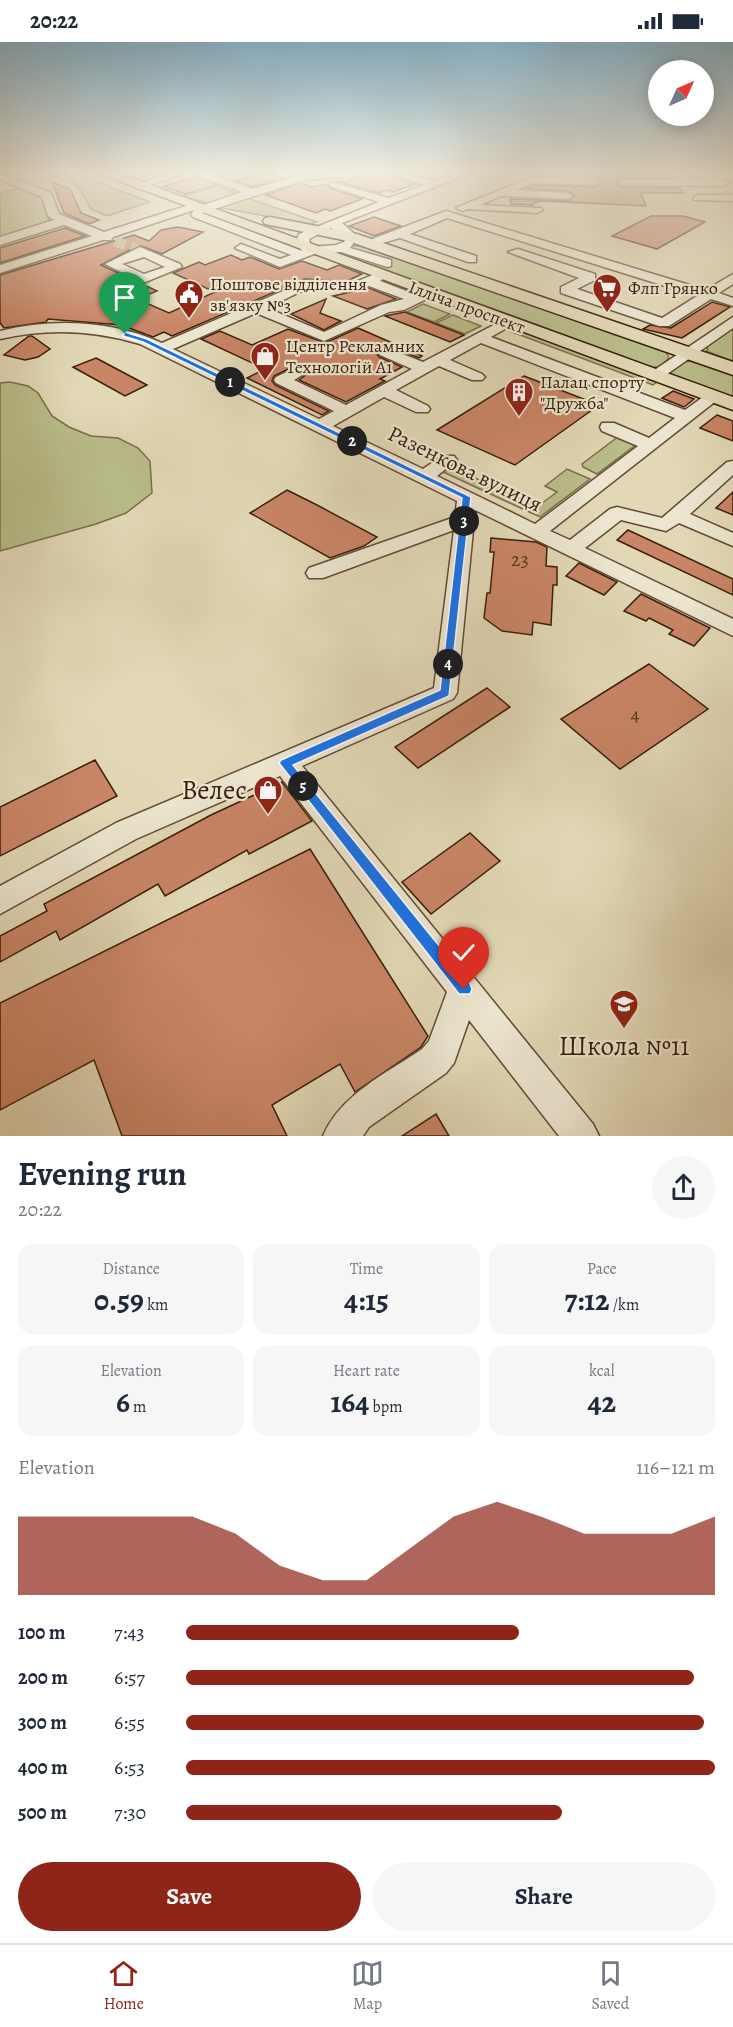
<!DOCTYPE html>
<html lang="en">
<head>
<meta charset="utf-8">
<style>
	body { margin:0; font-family:Alegreya,serif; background:#f6f6f7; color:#1f2937; height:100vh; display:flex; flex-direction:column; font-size:22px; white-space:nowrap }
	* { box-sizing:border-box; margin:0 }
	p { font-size:20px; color:#747a83 }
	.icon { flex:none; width:33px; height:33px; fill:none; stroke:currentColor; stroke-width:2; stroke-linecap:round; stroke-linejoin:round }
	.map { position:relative; height:1094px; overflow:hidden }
	.sheet { display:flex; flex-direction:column; background:#fff; flex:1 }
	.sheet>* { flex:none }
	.needle { width:39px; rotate:45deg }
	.fabs { position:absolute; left:648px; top:18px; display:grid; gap:12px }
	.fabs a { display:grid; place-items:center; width:66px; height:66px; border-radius:50%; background:#fff; box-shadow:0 3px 15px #0003; font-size:30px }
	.pin { position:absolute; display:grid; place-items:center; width:51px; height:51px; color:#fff; margin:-62px -26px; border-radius:50% 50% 50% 0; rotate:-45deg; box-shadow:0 0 6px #0007 }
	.pin .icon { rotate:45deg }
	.km { position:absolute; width:30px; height:30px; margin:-15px; border-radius:50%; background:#222; color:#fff; font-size:16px; line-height:30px; text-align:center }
	.round { display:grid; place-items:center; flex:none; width:63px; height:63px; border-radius:32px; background:#f6f6f7 }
	.headline { display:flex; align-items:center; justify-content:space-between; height:102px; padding:0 18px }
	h1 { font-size:33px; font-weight:700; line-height:45px }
	.metrics { display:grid; grid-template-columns:repeat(3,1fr); gap:9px; height:102px; padding:6px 18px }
	.metrics div { display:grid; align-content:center; border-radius:15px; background:#f6f6f7; text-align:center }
	.metrics b { font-size:30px; font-weight:700 }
	.metrics small { font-size:16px; font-weight:400 }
	.metrics p { font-size:16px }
	.chart { height:168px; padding:12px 18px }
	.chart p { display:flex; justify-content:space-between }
	.chart svg { width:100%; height:108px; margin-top:6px; fill:#8f2418; opacity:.7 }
	.primary-button { display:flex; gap:12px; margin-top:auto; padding:12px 18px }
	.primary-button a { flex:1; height:69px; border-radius:36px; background:#8f2418; color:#fff; font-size:24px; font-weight:700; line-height:69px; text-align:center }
	.primary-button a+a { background:#f6f6f7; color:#1f2937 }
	ul { padding:0 18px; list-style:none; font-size:20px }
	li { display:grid; grid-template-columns:96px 72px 1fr; align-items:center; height:45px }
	li i { height:15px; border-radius:8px; background:#8f2418 }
	.status { display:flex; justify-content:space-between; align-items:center; height:42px; padding:0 30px; background:#fff; direction:ltr }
	.status svg { height:16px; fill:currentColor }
	.tabs { display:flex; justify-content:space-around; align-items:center; height:84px; border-top:2px solid #e0e1e3; background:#fff; font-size:16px; color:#747a83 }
	.tabs a { display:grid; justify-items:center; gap:3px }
	.tabs .active { color:#8f2418 }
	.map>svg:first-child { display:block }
	.green { fill:#b9bd8a; stroke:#796e4a; stroke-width:1.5 }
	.building { fill:#c98566; stroke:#391e0b; stroke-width:1.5 }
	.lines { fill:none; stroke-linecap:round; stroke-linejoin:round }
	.minor-tunnel { stroke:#c0b394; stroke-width:11; stroke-dasharray:11 6; stroke-linecap:butt }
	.minor-casing { stroke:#634c36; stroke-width:3 }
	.major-casing { stroke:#391e0b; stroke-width:3 }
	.minor { fill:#ece6d0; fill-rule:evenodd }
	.major { fill:#e2d8b6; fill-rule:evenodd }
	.route { fill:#1a73e8; stroke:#fff; stroke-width:1.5 }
	.labels { text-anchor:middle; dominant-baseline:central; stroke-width:4.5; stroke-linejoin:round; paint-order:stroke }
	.far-poi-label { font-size:18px; fill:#391e0b; stroke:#ece6d0; text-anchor:start }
	.far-street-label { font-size:18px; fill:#391e0b; stroke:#ece6d0 }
	.number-label { font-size:20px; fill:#5d3822 }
	.street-label { font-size:22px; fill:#391e0b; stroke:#ece6d0 }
	.near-poi-label { font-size:27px; fill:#391e0b; stroke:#ece6d0; text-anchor:end }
</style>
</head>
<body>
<div class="status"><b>20:22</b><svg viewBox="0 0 49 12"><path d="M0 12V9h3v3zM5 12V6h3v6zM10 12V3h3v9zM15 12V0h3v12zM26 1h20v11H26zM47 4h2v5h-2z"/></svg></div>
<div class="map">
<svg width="733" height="1094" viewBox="0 0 733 1094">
	<rect width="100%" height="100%" fill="#e2d8b6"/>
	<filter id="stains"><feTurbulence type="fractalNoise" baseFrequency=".00333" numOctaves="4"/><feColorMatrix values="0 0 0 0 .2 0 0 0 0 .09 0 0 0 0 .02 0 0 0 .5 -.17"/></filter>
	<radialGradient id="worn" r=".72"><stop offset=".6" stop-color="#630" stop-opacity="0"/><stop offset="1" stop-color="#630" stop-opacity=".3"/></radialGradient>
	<!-- green -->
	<g class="green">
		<polygon points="49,131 74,131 150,160 107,174 91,167 77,143"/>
		<polygon points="217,144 240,152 208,161 184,154"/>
		<polygon points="20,146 43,155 49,180 0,195 0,151"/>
		<polygon points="247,156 317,180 309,182 216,165"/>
		<polygon points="352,204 366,204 666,310 669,316 660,324 652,326 339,213 341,209"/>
		<polygon points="423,262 450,272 434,280 407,270"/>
		<polygon points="453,273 481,284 465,292 436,281"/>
		<polygon points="733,285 733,319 706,309 708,307 704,304"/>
		<polygon points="517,288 657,340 653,343 512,290"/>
		<polygon points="690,319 733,332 733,357 671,333 669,329 683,320"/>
		<polygon points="10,340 28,344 38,351 52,374 69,385 91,394 118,396 138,406 150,419 152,451 126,471 96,482 0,509 0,341"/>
		<polygon points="619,394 637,402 597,432 583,425 582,422"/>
		<polygon points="448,426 456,427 537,465 557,450 545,444 567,427 590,437 540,475 441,429"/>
	</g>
	<!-- building -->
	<g class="building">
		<polygon points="261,131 283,136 252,145 236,139"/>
		<polygon points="372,131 388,131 415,142 393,150 387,148 379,151 336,139 346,140"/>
		<polygon points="594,132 669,132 672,136 623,136 616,142 619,145 680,146 684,151 641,151 646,164 542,159 534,161 533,163 511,162 510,157 569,159 575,153 568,149 526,146 533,143 595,145 602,139"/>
		<polygon points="196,135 217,143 185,152 163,144"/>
		<polygon points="52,140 70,147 81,171 99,178 89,182 64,171"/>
		<polygon points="301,141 312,145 328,142 329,146 362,157 330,169 325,167 316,171 266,153"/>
		<polygon points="651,174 683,174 705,180 657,207 612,194"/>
		<polygon points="374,175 401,184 374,194 349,184"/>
		<polygon points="178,185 203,190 162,212 139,203 101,223 157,249 137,257 169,271 215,250 173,231 199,220 205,223 231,213 242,218 250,215 279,227 302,219 327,228 339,223 362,232 349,238 351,240 305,237 172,294 164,290 153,295 121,283 48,277 46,280 4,286 0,281 0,233 134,193 149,199 161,188"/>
		<polygon points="65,186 85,194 0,221 0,206"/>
		<polygon points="369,246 396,257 367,267 333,254"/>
		<polygon points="326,257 320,271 341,279 324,288 291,272"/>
		<polygon points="712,260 730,265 682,296 643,287 650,283 671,286"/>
		<polygon points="405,270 464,293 450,300 385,274"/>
		<polygon points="358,286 422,314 419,316 390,305 378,306 376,311 379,315 402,325 380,337 385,339 346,360 299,338 314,327 309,322 298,322 274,334 272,339 275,343 329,369 322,373 247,336 265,327 201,297 220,289 252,303 288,287 325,301"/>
		<polygon points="29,294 32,294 50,307 38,315 25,318 4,313"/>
		<polygon points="96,316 147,343 125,354 73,325"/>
		<polygon points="524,334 599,363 515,423 437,388"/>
		<polygon points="673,349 694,357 684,365 662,356"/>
		<polygon points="717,373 733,379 733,399 700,386"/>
		<polygon points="287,448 317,463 377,495 364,504 330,516 250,471"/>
		<polygon points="733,450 733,473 716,466"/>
		<polygon points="628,488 733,537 733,553 617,498"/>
		<polygon points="491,496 536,500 547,505 546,524 557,525 557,543 553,543 551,583 533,580 532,593 502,589 484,576 487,551 490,551 494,510 490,510"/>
		<polygon points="579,521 617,540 604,553 566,534"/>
		<polygon points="641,552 710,586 694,604 669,592 673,588 649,576 646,579 624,569"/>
		<polygon points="649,622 708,667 620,727 561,677"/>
		<polygon points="487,646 510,665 418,726 395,705"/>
		<polygon points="95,718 117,754 0,814 0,765"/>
		<polygon points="282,740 312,779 249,812 247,808 165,854 158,842 60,898 56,889 0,920 0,894 47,869 44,862 211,773"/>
		<polygon points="470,791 500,819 431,872 402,840"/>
		<polygon points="310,807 428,994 421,1005 355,1050 340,1022 272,1063 287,1094 122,1094 94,1018 0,1068 0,961"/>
		<polygon points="436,1072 449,1094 402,1094"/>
	</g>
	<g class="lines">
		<!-- minor-tunnel -->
		<polyline class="minor-tunnel" points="115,199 140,209"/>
		<!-- minor casing -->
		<g class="minor-casing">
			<g id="minor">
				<path d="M0,131L51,151L59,172L104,190L189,163L198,165L242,150L192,131H208L252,147L304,132L361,131L356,134L304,138L202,171L302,209L296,200L299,192L379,160L330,144V140L389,156L424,143L390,131H407L434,139L456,131H471L342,181L358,195L350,206L391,218V224L387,225L341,210L314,212L280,225L235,206L241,202L280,217L291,213L193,175L191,173L194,168L113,195L111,198H103L0,231V223L92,194L64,183L0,203V195L54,178L48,174L42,155L0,137ZM331,186L346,196L344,200L336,203L311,205L309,197Z"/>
				<polygon points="169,131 186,131 138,147 133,144"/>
				<polygon points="532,135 595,137 600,140 595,143 533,141 516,148 568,151 573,154 568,157 501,154 480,163 541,166 543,168 537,171 468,167 462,169 456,166"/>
				<polygon points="623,138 724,138 729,141 724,144 619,143 618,141"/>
				<polygon points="698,153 733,153 733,159 694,158 693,156"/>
				<polygon points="446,169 706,248 733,232 733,242 719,251 733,256 733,264 711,257 669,284 659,284 561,251 561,245 579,236 508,210 518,207 595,232 595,238 577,247 662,276 697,254 447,176 410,192 476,214 476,220 468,220 400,196 368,205 362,201"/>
				<path d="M140,205L180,222L182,225L143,241L105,222ZM144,215L165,225L144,232L122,222Z"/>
				<path d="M382,229L388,233L380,239L417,253L429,252L431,255L404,268L389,270L324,299L256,271L173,307L319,377L334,369L276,341L274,338L276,335L299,324H309L312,327L294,338L346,363L412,327L380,313L378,310L380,307H390L423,320L507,276L514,280L512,283L491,295L685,368L707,352H719L721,355L550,489L570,498L610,467L617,465L662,476L727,420L733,419V433L690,472L733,491V504L679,481L666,489L621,478L585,506L733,577V594L475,468L457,651L453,657L302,724L593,1082L599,1094H559L469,978L454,1021L446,1031L369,1085L363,1094H323C340,1053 387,1031 422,1007L429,999L447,950L280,734L136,797L0,872V844L116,781L434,646L454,488L323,536H309L306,531L309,526L455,475L457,459L140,302C93,288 48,286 0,297V289C52,276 112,278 162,301L306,239L351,242ZM369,244L404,257L381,263L324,290L267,266C281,260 298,249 312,246C335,242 339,257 369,244ZM481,301L675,376L649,396L614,381H602L600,385L602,389L638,404L535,482L437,434L457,418L454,414H442L423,427L333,384L384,355L416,370H428L430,367L428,364L396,348L439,324L472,338H482L485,335L482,332L450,318Z"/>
				<polygon points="733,275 733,286 660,337 650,337 647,334 650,331"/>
			</g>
		</g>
		<!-- major casing -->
		<g class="major-casing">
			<g id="major">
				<polygon points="98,131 117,131 733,355 733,368"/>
				<polygon points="270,175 357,192 733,320 733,333 348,199 265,182 263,179 265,176"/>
			</g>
		</g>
		<!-- minor -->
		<use href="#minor" class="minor"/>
		<!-- major -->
		<use href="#major" class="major"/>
	</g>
	<!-- sky -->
	<linearGradient id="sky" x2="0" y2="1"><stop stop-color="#87b6d0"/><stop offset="0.46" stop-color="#f2edde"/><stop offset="1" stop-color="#f2edde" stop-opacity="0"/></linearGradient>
	<rect width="733" height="284" fill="url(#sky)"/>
	<!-- route -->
	<polygon class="route" points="125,290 147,297 471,455 449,654 293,723 470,942 472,947 470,952 459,952 279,721 281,718 440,648 462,456 143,300 123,294"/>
	<!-- icons -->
	<defs>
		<g id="supermarket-pin" transform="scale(1.5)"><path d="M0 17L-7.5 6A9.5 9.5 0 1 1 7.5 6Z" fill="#8f2418" stroke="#ece6d0"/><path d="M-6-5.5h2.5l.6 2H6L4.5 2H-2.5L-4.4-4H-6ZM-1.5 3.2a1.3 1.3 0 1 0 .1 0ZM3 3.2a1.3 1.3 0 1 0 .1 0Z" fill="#fff"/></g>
		<g id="civic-pin" transform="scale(1.5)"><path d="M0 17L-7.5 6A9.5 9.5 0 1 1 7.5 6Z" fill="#8f2418" stroke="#ece6d0"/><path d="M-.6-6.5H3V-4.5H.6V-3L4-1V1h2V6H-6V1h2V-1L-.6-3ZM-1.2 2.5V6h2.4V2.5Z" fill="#fff"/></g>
		<g id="shop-pin" transform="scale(1.5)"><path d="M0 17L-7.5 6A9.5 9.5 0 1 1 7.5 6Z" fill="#8f2418" stroke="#ece6d0"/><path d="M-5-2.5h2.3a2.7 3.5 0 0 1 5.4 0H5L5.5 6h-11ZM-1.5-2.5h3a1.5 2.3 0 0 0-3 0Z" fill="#fff"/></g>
		<g id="building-pin" transform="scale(1.5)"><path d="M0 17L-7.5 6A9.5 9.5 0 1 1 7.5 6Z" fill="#8f2418" stroke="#ece6d0"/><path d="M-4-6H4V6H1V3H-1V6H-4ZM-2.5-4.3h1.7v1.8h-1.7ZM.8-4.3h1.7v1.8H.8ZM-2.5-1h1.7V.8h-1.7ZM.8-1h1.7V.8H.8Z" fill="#fff"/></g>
		<g id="school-pin" transform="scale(1.5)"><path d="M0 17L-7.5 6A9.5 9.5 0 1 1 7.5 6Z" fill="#8f2418" stroke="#ece6d0"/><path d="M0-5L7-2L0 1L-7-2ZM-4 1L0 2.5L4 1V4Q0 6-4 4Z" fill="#fff"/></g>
	</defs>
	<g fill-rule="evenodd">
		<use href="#supermarket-pin" x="607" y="246"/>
		<use href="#civic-pin" x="189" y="252"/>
		<use href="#shop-pin" x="265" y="314"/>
		<use href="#building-pin" x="519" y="350"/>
		<use href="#shop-pin" x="268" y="748"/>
		<use href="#school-pin" x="624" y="962"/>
	</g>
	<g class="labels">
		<!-- far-poi labels -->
		<g class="far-poi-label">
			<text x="210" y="242">Поштове відділення<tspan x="210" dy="21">зв'язку №3</tspan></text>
			<text x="628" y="246">Флп Грянко</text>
			<text x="286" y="304">Центр Рекламних<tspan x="286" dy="21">Технологій А1</tspan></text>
			<text x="540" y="340">Палац спорту<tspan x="540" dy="21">"Дружба"</tspan></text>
		</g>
		<!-- far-street labels -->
		<g class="far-street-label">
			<text transform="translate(467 265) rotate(20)">Ілліча проспект</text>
		</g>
		<!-- number labels -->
		<g class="number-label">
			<text x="520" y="517">23</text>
			<text x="635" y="672">4</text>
		</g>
		<!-- street labels -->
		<g class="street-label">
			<text transform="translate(465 427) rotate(26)">Разенкова вулиця</text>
		</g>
		<!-- near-poi labels -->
		<g class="near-poi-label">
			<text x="247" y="748">Велес</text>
			<text x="624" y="1004" text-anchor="middle">Школа №11</text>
		</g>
	</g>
	<rect width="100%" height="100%" filter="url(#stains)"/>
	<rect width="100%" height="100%" fill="url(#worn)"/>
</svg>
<div class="fabs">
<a><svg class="needle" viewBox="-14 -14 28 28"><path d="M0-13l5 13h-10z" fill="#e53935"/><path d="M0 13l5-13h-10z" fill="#747a83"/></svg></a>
</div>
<div class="pin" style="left:125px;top:292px;background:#1e9e55"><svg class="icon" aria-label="arrive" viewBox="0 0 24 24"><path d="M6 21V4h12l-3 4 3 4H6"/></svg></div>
<div class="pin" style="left:464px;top:947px;background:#d93025"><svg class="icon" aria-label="check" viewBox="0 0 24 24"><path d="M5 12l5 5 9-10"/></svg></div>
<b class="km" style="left:230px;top:340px">1</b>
<b class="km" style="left:352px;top:399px">2</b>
<b class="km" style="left:464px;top:479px">3</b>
<b class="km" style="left:448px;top:622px">4</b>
<b class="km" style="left:303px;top:744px">5</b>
</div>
<section class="sheet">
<div class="headline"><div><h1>Evening run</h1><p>20:22</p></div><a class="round"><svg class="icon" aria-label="share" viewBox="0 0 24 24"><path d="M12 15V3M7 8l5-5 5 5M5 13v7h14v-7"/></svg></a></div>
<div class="metrics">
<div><p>Distance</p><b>0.59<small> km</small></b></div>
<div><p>Time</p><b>4:15</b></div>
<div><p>Pace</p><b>7:12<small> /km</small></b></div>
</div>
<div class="metrics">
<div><p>Elevation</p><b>6<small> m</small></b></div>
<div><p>Heart rate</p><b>164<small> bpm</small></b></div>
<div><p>kcal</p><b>42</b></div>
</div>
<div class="chart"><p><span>Elevation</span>116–121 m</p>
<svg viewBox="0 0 160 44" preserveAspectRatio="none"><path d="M0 44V12L10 12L20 12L30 12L40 12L50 19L60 32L70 38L80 38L90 25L100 12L110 6L120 12L130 19L140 19L150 19L160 12V44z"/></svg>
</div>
<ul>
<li><b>100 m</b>7:43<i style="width:63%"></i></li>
<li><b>200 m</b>6:57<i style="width:96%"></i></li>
<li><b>300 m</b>6:55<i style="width:98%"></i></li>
<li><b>400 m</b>6:53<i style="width:100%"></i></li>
<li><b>500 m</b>7:30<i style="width:71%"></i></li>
</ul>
<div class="primary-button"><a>Save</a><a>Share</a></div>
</section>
<nav class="tabs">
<a class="active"><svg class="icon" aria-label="home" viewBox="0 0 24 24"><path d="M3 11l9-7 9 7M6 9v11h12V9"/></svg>Home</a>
<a><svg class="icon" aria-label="map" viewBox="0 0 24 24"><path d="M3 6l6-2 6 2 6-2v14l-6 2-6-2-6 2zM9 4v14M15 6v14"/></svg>Map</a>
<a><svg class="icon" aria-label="saved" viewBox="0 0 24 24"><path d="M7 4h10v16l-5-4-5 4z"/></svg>Saved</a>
</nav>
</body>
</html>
